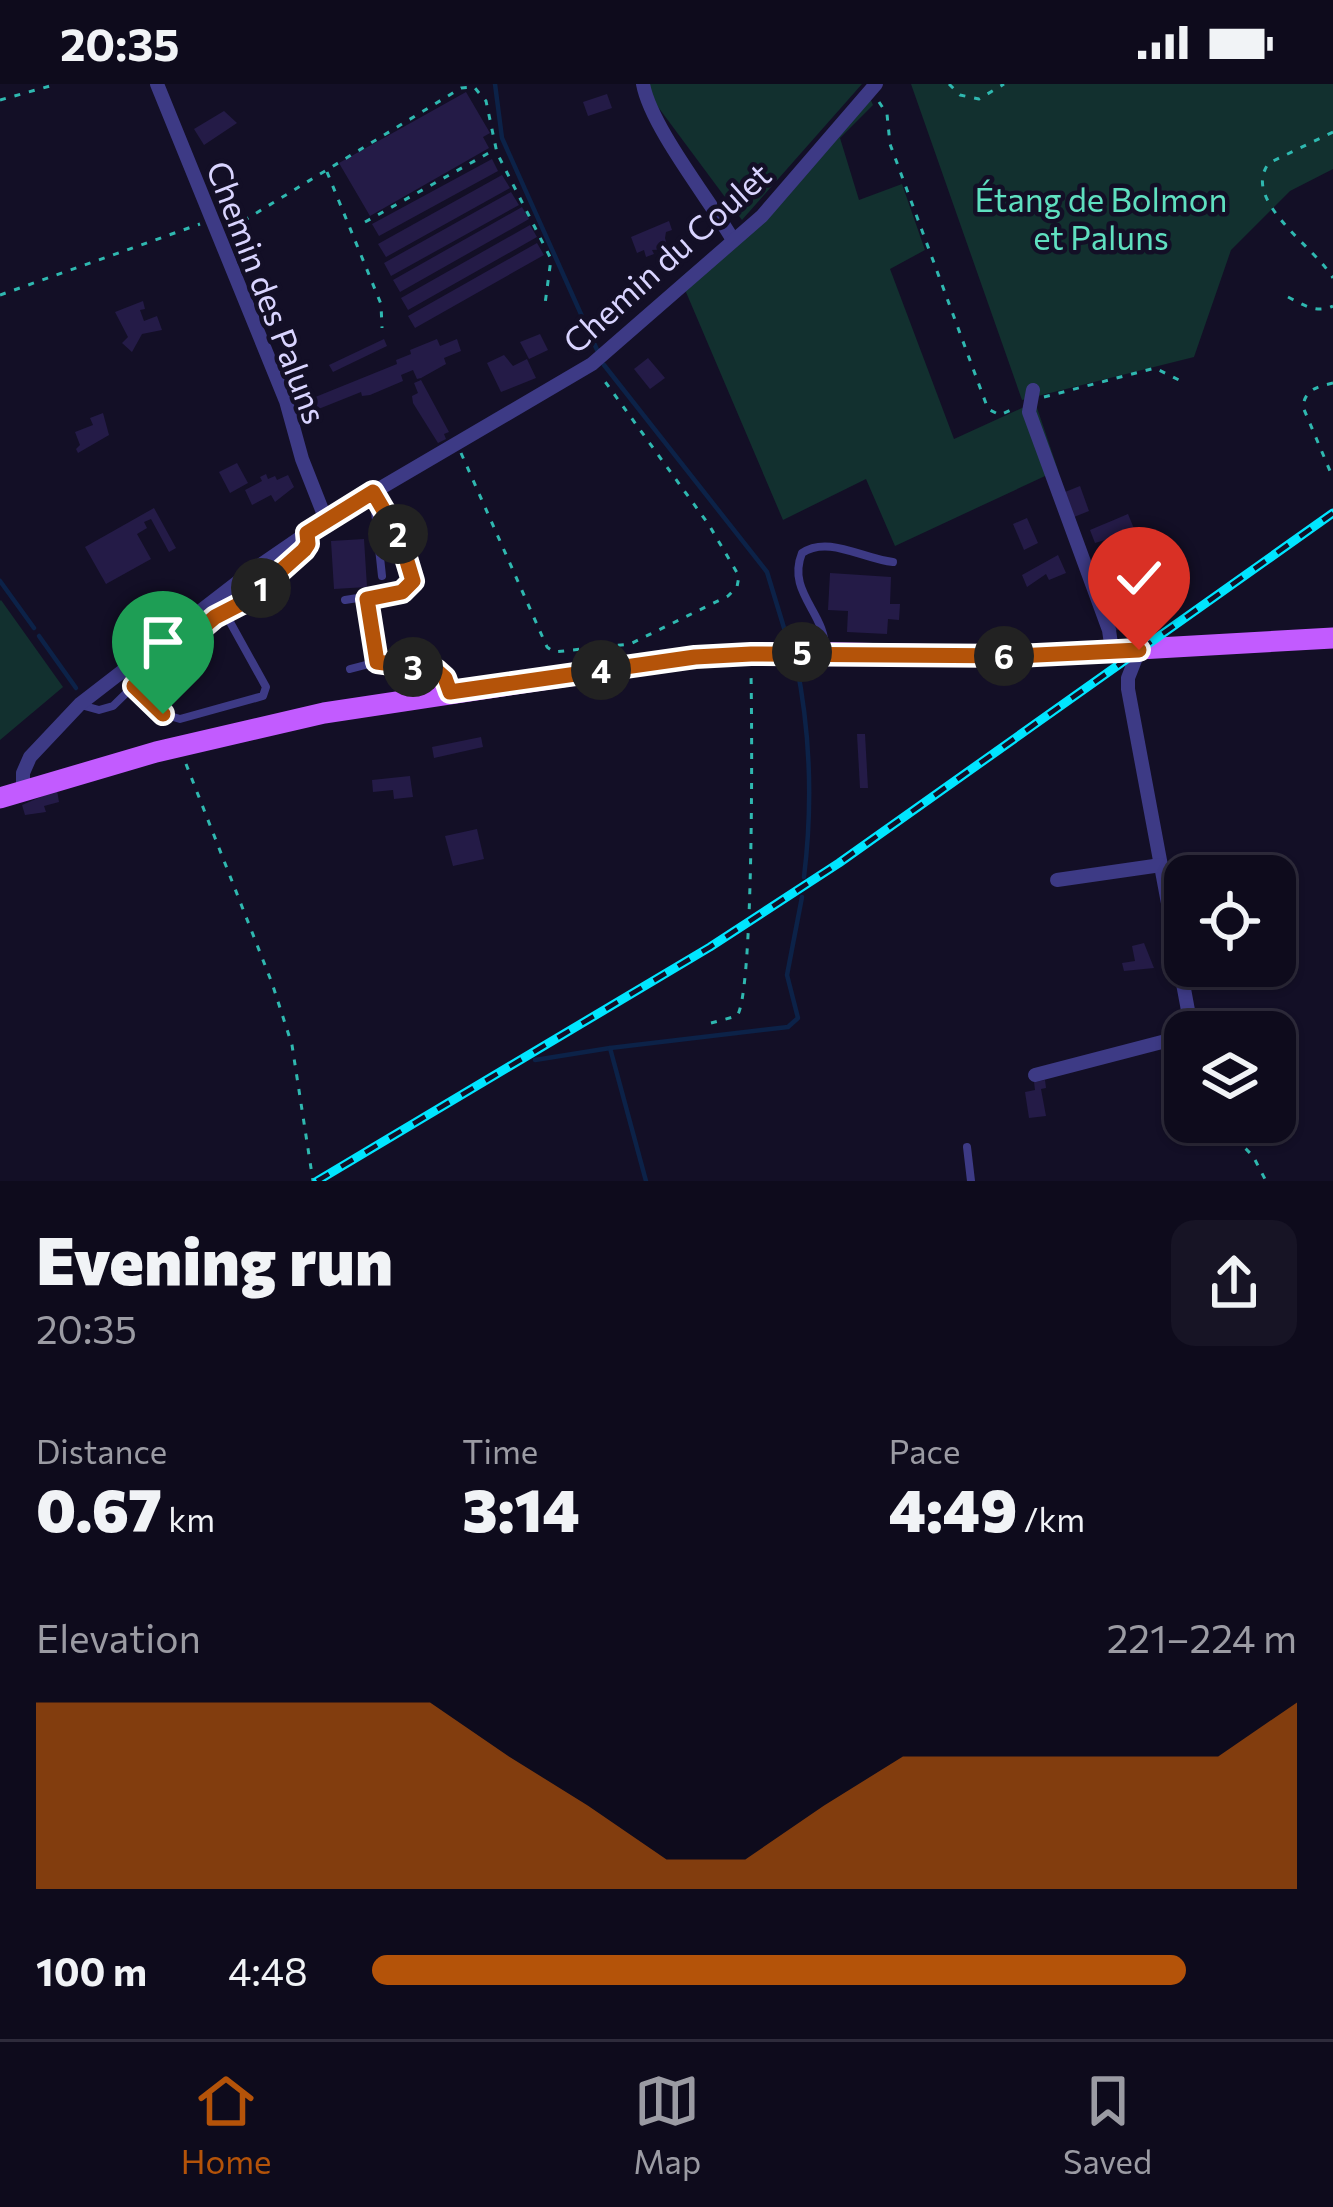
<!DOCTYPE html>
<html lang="en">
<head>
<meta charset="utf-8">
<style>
	body { margin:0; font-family:Commissioner,sans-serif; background:#171425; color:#f1f3f6; height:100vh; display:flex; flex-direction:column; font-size:45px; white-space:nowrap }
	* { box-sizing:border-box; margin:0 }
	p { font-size:39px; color:#9b9ba3 }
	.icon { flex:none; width:66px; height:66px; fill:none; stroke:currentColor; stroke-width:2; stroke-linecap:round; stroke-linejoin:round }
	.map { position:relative; height:1097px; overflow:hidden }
	.drawer { display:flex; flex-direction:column; background:#0e0b1c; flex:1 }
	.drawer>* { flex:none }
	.fabs { position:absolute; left:1164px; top:771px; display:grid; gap:24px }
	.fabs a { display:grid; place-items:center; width:132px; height:132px; border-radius:24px; background:#0e0b1c; box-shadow:0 3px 9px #0004,0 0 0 3px #2e2b3b; font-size:60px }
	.pin { position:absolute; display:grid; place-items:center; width:102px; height:102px; color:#fff; margin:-123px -51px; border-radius:50% 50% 50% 0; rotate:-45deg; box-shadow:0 0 12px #0007 }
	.pin .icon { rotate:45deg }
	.km { position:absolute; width:60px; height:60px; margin:-30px; border-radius:50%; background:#222; color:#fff; font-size:33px; line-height:60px; text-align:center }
	.round { display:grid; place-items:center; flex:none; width:126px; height:126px; border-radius:24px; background:#171425 }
	.summary { display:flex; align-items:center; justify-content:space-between; height:204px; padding:0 36px }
	h1 { font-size:66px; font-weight:800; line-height:90px }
	.figures { display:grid; grid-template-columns:repeat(3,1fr); gap:18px; height:204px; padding:12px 36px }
	.figures div { display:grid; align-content:center }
	.figures b { font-size:60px; font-weight:800 }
	.figures small { font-size:33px; font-weight:400 }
	.figures p { font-size:33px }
	.chart { height:336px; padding:24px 36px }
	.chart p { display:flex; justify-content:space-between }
	.chart svg { width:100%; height:216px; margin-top:12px; fill:#b45309; opacity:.7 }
	ul { padding:0 36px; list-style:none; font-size:39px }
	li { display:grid; grid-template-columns:192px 144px 1fr; align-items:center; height:90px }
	li i { height:30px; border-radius:15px; background:#b45309 }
	.status { display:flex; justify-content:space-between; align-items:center; height:84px; padding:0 60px; background:#0e0b1c; direction:ltr }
	.status svg { height:33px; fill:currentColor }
	.tabs { display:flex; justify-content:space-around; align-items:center; height:168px; border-top:3px solid #2e2b3b; background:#0e0b1c; font-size:33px; color:#9b9ba3 }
	.tabs a { display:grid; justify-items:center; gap:6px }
	.tabs .current { color:#b45309 }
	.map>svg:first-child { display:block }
	.green { fill:#12302f }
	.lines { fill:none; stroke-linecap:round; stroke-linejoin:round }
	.stream { stroke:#0c2248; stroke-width:4.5 }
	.building { fill:#241b47 }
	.path { stroke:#2fb8b0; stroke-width:3; stroke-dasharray:6 9; stroke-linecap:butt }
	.service { stroke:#3d3a85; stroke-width:8 }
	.minor { stroke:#3d3a85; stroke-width:14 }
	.primary { stroke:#c25bff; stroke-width:21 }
	.rail-casing { stroke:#00e5ff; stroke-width:9 }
	.rail { stroke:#130f26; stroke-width:4.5; stroke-dasharray:14; stroke-linecap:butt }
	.route-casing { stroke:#fff; stroke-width:24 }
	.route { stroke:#b45309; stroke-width:15 }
	.labels { text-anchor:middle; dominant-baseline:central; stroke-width:9; stroke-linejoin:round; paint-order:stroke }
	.park-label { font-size:33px; fill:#5fe0c0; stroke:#130f26 }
	.street-label { font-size:33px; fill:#d9d4ff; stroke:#130f26 }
</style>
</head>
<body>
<div class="status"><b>20:35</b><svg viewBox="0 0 49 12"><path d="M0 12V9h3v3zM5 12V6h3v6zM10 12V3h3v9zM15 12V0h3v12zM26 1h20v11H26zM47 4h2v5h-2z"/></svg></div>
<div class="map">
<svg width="1333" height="1097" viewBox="0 0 1333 1097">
	<rect width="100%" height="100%" fill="#130f26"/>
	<!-- green -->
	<g class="green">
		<polygon points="641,0 862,0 742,136"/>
		<polygon points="911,0 1333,0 1333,85 1290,107 1231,166 1194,273 1022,316"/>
		<polygon points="865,3 873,21 840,54 859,116 902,100 925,166 890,185 954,355 1035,318 1058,386 895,462 866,395 783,436 680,194 757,130"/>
		<polygon points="1,516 63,603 0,656 0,517"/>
	</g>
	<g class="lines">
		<!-- stream -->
		<g class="stream">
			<polyline points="495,0 502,54 598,268"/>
			<polyline points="604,281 767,488 788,557"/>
			<polyline points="0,497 34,544"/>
			<polyline points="39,552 76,604"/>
			<path d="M796,578C811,651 813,719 804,793"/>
			<polyline points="535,976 610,964"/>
			<polyline points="646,1097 610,964 788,943 798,934 787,891 802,813"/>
		</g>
	</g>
	<!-- building -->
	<g class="building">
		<polygon points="466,8 490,49 483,53 489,64 370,132 339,79"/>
		<polygon points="607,10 612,24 588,32 583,18"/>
		<polygon points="224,27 237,39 204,61 194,45"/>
		<polygon points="492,75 498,87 379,152 372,140"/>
		<polygon points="502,91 510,104 386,173 378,160"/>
		<polygon points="511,108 519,121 391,192 384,179"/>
		<polygon points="522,123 529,135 400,208 393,196"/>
		<polygon points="669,137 672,146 666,148 665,154 668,165 652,166 654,170 646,173 644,166 637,169 631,153"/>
		<polygon points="530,141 537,153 408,226 401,214"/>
		<polygon points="537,159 544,171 415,244 408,232"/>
		<polygon points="143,217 145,225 140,226 144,237 157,232 162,246 142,250 132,268 122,259 128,253 115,228"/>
		<polygon points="540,250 548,266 529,275 520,258"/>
		<polygon points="384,255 387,262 333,288 329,281"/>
		<polygon points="437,255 440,262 457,255 461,267 444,274 446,280 421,294 417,295 413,286 401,291 403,297 370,311 362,312 361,308 311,328 312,333 304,337 298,320 397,280 396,276 411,270 410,266"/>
		<polygon points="504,271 513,282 527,275 536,294 501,308 487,279"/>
		<polygon points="648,274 665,294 650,305 634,285"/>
		<polygon points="421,296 449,348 444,350 446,355 438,359 413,319 412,312 418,309 414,299"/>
		<polygon points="103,329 109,351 78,369 76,365 80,361 75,348 93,341 90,334"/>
		<polygon points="237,379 248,399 230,409 219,388"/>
		<polygon points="266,390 268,395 275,392 277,396 288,391 294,403 275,418 271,411 252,421 245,406 262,397 260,393"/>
		<polygon points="1080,402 1089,427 1074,433 1065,408"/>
		<polygon points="154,424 176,464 169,468 151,435 144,438 147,444 137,450 151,475 106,500 85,463"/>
		<polygon points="1128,430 1135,447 1095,459 1090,446"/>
		<polygon points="1027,434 1038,459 1024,466 1013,440"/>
		<polygon points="364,455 367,503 334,505 331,457"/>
		<polygon points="1058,471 1066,489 1049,496 1046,490 1027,503 1022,491"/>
		<polygon points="830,489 891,493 890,520 900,520 899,536 888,535 887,550 847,548 848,527 828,526"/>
		<polygon points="1145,523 1149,533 1115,547 1109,529 1114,526 1117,534"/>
		<polygon points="857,650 865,650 868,704 860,704"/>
		<polygon points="481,653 483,663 434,674 432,663"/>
		<polygon points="410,692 413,713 394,715 393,706 373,708 372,696"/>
		<polygon points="57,706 59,718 44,722 46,728 25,731 22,721"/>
		<polygon points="477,745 484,775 453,782 445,752"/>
		<polygon points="1144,859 1154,884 1124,887 1122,879 1135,877 1132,862"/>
		<polygon points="1045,996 1046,1004 1041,1005 1046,1032 1029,1034 1025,1008 1035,1006 1034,998"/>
	</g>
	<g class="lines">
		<!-- path -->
		<g class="path">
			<polyline points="949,0 960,11 979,15 1004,0"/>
			<polyline points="0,16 57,0"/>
			<polyline points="879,18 887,30 890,60 988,325 1000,331 1013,325"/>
			<path d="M1333,48L1269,79C1240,116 1315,163 1333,194"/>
			<polyline points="327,88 381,220 382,244"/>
			<polyline points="365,138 494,66"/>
			<polyline points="233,147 235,142 461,4 474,3 486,17 497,69 551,175 545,220"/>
			<polyline points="0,211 200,140"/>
			<path d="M1288,213C1304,221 1316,230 1333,222"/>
			<polyline points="275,250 301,278"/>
			<path d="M1333,299C1317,303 1305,305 1303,323L1333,394"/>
			<polyline points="1044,313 1155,284 1179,296"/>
			<polyline points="461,369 547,563 554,568 630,560 728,512 737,503 739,492 709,441 601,292"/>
			<polyline points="186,680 272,899 292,961 313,1097"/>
			<path d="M711,939L737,932C754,909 752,638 751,589"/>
			<polyline points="1235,1054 1253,1072 1266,1097"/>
		</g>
		<!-- service -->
		<g class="service">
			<polyline points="367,515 377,578"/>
			<polyline points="345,516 402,507 413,497 400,454 373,408 382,492"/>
			<path d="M825,567C827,529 786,509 802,469C828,451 863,475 893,478"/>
			<polyline points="350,585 377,578 436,586 442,589 449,606"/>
			<polyline points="134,602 163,630 180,635 263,612 266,603 225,529"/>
			<polyline points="81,621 99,626 113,622 155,581 215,533 248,516 304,466 308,460 306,449"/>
			<polyline points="967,1063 971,1097"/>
		</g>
		<!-- minor -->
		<g class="minor">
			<polyline points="157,0 286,317 302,375 326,436"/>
			<path d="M643,0C651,43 709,115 733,156"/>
			<polyline points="1033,306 1029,328 1109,546 1112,567"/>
			<polyline points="1139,566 1128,594 1128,605 1190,937 1188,948"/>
			<polyline points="23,706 23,689 30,673 80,620 256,484 326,436 592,280 762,132 876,0"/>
			<polyline points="1057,796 1161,781"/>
			<polyline points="1035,991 1185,952"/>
		</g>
		<!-- primary -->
		<polyline class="primary" points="0,714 156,668 324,629 695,573 788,568 1016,572 1333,554"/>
		<!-- rail casing -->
		<g class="rail-casing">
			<polyline id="rail" points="317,1097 710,863 839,779 1333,429"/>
		</g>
		<!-- rail -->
		<use href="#rail" class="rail"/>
	</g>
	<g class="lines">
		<!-- route casing -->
		<g class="route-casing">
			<polyline id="route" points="163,630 134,602 215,533 248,516 304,466 308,460 307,449 373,408 400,454 413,497 402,508 367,515 377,578 436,586 445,594 450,608 695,573 751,570 1016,572 1139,566"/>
		</g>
		<!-- route -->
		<use href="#route" class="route"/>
	</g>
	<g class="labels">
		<!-- park labels -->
		<g class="park-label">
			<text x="1101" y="114">Étang de Bolmon<tspan x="1101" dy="38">et Paluns</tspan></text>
		</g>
		<!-- street labels -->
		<g class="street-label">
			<text transform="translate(666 173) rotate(-42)">Chemin du Coulet</text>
			<text transform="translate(268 208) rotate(69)">Chemin des Paluns</text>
		</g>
	</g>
</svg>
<div class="fabs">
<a><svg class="icon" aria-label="locate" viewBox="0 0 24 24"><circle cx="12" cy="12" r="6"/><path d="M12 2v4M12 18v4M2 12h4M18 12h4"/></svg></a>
<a><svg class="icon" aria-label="layers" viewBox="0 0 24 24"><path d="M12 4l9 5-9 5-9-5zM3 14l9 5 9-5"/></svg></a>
</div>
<div class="pin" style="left:163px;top:630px;background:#1e9e55"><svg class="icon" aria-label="arrive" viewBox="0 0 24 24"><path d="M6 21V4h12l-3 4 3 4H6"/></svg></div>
<div class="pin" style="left:1139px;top:566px;background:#d93025"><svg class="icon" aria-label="check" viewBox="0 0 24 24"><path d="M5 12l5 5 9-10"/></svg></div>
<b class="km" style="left:261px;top:504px">1</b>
<b class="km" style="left:398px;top:450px">2</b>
<b class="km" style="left:413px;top:583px">3</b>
<b class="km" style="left:601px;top:586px">4</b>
<b class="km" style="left:802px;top:568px">5</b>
<b class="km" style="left:1004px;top:572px">6</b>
</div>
<section class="drawer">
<div class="summary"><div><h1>Evening run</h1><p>20:35</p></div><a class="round"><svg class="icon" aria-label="share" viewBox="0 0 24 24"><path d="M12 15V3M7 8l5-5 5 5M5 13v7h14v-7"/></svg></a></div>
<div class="figures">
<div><p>Distance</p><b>0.67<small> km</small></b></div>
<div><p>Time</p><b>3:14</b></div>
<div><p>Pace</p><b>4:49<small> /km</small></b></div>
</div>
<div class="chart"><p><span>Elevation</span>221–224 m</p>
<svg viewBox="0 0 160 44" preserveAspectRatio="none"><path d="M0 44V6L10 6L20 6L30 6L40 6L50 6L60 17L70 27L80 38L90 38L100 27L110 17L120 17L130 17L140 17L150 17L160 6V44z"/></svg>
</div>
<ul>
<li><b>100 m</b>4:48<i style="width:88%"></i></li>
</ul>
</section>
<nav class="tabs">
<a class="current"><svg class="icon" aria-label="home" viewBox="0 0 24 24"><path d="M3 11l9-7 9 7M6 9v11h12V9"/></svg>Home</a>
<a><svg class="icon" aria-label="map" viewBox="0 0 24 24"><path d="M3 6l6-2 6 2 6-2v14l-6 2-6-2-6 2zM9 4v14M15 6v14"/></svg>Map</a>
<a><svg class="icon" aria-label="saved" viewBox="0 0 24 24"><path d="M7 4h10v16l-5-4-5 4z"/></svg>Saved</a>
</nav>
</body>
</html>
